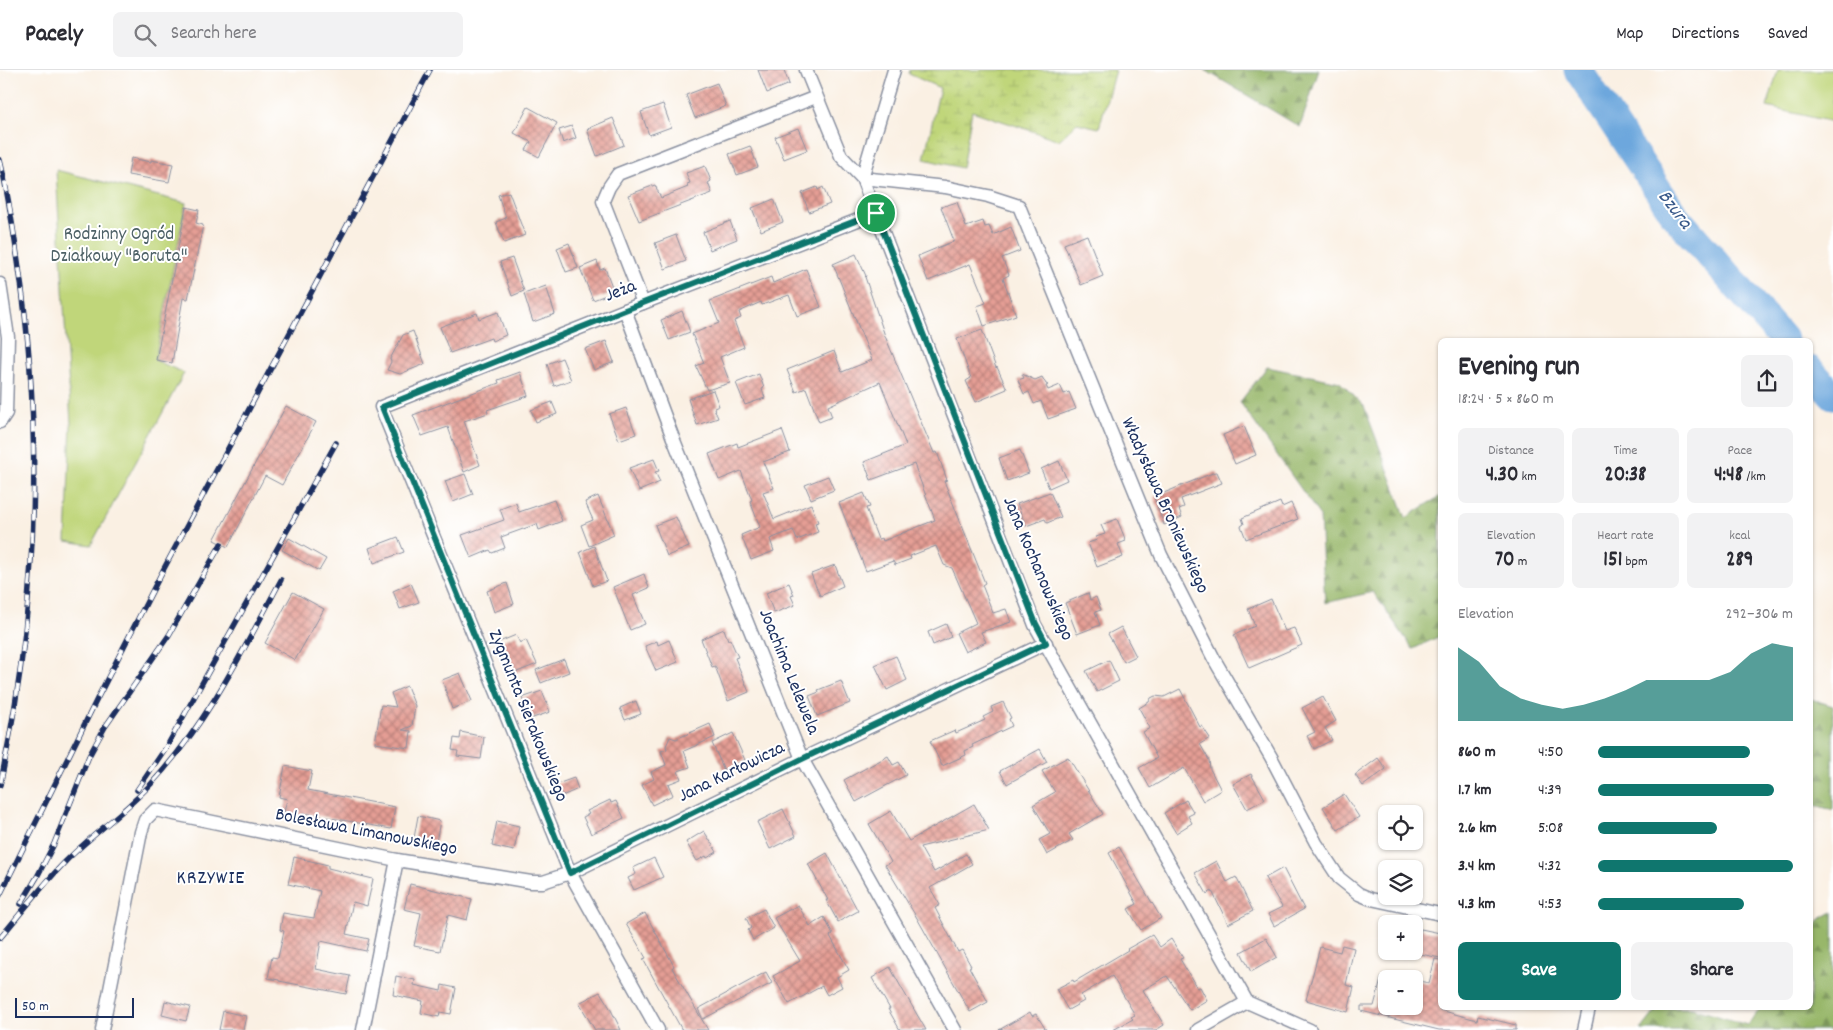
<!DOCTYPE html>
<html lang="en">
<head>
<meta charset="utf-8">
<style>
	body { margin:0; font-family:Dekko,sans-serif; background:#f2f2f3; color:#2b2b33; height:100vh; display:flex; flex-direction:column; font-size:19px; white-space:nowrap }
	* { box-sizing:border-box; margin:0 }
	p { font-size:16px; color:#7c7c81 }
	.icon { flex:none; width:28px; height:28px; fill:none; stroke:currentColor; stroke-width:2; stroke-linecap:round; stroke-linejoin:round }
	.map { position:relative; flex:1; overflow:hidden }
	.drawer { position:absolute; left:1438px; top:268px; width:375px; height:672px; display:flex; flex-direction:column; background:#fff; border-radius:8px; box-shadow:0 1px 4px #0004 }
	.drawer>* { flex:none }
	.tools { position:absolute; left:1378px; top:735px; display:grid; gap:10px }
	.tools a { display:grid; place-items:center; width:45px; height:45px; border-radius:8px; background:#fff; box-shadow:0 1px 4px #0004; font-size:25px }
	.scale { position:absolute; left:15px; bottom:12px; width:119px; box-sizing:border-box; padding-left:5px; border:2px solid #1b2f5e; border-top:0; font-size:14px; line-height:18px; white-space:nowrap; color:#1b2f5e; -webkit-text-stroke:4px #fff; paint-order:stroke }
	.pin { position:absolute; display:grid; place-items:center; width:42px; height:42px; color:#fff; margin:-21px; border:2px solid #fff; border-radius:50%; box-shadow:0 1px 5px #0007 }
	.round { display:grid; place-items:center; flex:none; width:52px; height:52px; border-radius:8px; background:#f2f2f3 }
	.overview { display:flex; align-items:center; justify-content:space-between; height:85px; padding:0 20px }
	h1 { font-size:28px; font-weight:800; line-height:38px }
	.metrics { display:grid; grid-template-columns:repeat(3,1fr); gap:8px; height:85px; padding:5px 20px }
	.metrics div { display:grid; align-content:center; border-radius:8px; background:#f2f2f3; text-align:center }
	.metrics b { font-size:21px; font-weight:800 }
	.metrics small { font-size:14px; font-weight:400 }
	.metrics p { font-size:14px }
	.chart { height:140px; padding:10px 20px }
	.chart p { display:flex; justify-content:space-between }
	.chart svg { width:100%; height:90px; margin-top:5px; fill:#0f766e; opacity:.7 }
	.primary-button { display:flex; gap:10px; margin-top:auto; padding:10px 20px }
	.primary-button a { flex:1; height:58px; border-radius:8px; background:#0f766e; color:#fff; font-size:20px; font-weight:800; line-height:58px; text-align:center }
	.primary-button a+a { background:#f2f2f3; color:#2b2b33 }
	ul { padding:0 20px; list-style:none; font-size:16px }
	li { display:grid; grid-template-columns:80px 60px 1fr; align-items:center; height:38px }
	li i { height:12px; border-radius:6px; background:#0f766e }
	header { display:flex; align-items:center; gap:30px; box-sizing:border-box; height:70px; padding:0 25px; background:#fff; border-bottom:1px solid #e1e1e2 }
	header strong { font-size:24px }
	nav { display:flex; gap:28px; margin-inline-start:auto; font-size:18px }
	.search { width:350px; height:45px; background:#f2f2f3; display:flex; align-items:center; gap:12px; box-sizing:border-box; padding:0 18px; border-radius:8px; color:#7c7c81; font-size:19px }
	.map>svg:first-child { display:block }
	.green { fill:#c0d67a; stroke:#6e826c }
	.forest { fill:url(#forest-firs); stroke:#5a7364 }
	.wetland { fill:url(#wetland-marsh); stroke:#6e826c }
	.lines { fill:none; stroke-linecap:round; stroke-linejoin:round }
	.river { stroke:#6da7dd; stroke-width:29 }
	.building { fill:url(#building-cross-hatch) }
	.street-casing { stroke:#8a90a0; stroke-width:15 }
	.street { stroke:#fff; stroke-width:12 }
	.rail-casing { stroke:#1b2f5e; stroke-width:5.5 }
	.rail { stroke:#fff; stroke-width:4; stroke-dasharray:11; stroke-linecap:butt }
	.route-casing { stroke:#fff; stroke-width:10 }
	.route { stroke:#0f766e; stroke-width:6 }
	.labels { text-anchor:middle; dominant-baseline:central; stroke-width:4; stroke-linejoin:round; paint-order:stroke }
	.park-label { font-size:19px; fill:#4d6166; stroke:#fff }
	.street-label { font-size:19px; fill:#1b2f5e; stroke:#fff }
	.water-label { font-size:20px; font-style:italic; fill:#38598a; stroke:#fff }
	.neighbourhood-label { font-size:20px; letter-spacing:1px; fill:#1b2f5e; stroke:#fff }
</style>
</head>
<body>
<header>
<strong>Pacely</strong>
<div class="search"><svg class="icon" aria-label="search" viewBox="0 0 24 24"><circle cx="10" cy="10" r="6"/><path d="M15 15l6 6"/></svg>Search here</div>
<nav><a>Map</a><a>Directions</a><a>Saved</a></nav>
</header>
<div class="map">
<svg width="1833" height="960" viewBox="0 0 1833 960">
	<defs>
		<pattern id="forest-firs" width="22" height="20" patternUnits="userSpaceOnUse" patternTransform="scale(1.25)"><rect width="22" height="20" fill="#98b76a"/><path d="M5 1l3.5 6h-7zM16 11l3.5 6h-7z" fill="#7b955a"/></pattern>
		<pattern id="wetland-marsh" width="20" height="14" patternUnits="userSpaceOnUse" patternTransform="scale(1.25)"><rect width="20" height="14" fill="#c0d67a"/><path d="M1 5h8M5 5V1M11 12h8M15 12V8" fill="none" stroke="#a4b86c"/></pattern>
		<pattern id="building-cross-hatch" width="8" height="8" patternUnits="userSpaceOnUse" patternTransform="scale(1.25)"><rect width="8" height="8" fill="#e59e94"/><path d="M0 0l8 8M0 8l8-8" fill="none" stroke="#b9817c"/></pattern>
	</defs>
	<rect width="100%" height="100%" fill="#fff"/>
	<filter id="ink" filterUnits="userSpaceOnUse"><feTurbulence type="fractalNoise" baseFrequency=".02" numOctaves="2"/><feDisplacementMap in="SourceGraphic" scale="10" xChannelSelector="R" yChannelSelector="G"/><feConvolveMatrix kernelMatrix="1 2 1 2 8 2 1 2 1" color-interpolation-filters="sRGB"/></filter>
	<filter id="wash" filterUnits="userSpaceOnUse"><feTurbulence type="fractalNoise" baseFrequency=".0096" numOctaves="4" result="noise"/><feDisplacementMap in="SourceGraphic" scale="20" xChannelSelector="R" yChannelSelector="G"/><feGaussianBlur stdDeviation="1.12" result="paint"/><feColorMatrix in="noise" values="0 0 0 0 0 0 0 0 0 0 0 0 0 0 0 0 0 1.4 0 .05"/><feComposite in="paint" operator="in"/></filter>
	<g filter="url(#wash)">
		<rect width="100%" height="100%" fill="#faf0e3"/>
		<!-- green -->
		<g class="green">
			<polygon points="1778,0 1833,0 1833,52 1767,37"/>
			<polygon points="56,100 186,133 155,290 184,303 91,475 66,471 71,354"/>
		</g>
		<!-- forest -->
		<g class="forest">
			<polygon points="1205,0 1319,0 1300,57"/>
			<polygon points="1267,297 1340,312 1364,336 1406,448 1440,426 1440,566 1413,579 1373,522 1325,533 1320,446 1240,332"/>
			<polygon points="1811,629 1833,636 1833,740 1810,734"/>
			<polygon points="1833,842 1833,960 1641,960 1658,938 1692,938 1747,955 1761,938 1810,938 1810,872 1819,850"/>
		</g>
		<!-- wetland -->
		<polygon class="wetland" points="910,0 1115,0 1099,58 1077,53 1059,70 972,41 962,98 924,89 940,18 909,4"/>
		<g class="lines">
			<!-- river -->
			<g class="river">
				<polyline points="1578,0 1676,147 1784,270"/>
				<polyline points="1810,300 1833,325"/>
			</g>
		</g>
		<g id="blocks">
			<!-- building -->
			<g class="building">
				<polygon points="758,0 784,0 789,14 767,23"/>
				<polygon points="717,13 726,36 695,48 686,25"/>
				<polygon points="663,34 671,57 649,65 641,42"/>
				<polygon points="528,37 557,53 539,87 526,80 531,72 514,63"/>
				<polygon points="613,48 624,75 597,86 587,59"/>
				<polygon points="572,56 576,68 563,73 559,60"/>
				<polygon points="798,58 807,80 784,89 775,67"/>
				<polygon points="750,76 758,97 737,105 729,84"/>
				<polygon points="131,88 151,92 151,90 173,94 169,112 128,105"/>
				<polygon points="705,96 711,111 708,113 712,123 639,151 628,125 655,115 661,128 688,117 687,114 690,113 686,103"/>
				<polygon points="817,117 818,120 823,117 830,134 809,142 802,123"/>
				<polygon points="509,122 525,165 504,173 496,152 506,148 498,125"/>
				<polygon points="774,129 783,152 761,161 752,138"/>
				<polygon points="957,132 966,157 983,151 985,157 989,156 993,165 1011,157 1020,181 1002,188 1009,205 1003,208 1016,245 984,256 977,236 986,233 970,194 928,211 918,186 954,171 941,137"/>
				<polygon points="186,137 199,140 196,153 203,155 188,229 183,228 172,293 156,290"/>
				<polygon points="730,151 737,169 710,180 703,162"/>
				<polygon points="676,165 686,191 665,199 655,173"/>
				<polygon points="1087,165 1103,206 1081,215 1064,174"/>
				<polygon points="569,173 578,198 566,202 557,178"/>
				<polygon points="856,184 866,206 865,207 885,266 934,383 937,382 947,410 944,411 985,513 982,515 993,543 1006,539 1011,552 981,562 986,572 965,582 956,563 976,553 952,498 944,495 936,476 910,486 911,489 895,495 893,491 866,501 839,433 864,423 870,437 866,438 878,469 882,468 883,471 935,450 914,394 871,410 864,392 906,375 880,312 828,336 832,347 819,352 806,318 796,322 787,300 834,281 842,302 872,290 833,194"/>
				<polygon points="512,188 524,221 512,226 500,192"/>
				<polygon points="597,191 600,200 605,198 614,222 593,230 580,198"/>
				<polygon points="806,199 821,237 797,246 789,225 762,235 761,232 739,242 741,248 734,251 744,277 720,287 730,313 707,320 696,296 704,293 692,264 719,253 710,231 771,207 773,213"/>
				<polygon points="546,216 555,244 533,252 524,224"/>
				<polygon points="682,241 690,262 669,270 661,250"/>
				<polygon points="498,242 506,265 492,271 491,268 450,283 440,257 477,243 479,249"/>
				<polygon points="982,260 996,298 997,297 1007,319 976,332 966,311 971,308 957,269"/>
				<polygon points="413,261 425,294 400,304 387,300 391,292 390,289 403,265"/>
				<polygon points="606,271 614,292 594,300 585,279"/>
				<polygon points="562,288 571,310 554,316 547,294"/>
				<polygon points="520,302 528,326 487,340 488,343 464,351 480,395 464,402 448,357 422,366 413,345 499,313 498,310"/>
				<polygon points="759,304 764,318 762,319 765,328 745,335 736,313"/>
				<polygon points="1022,304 1035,310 1042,307 1046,314 1048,315 1046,316 1048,320 1060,315 1064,324 1069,322 1076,339 1048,349 1041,331 1034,334 1029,322 1024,324 1018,310 1024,308"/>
				<polygon points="713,320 719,336 714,338 718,348 697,355 688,329"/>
				<polygon points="552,332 557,344 536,352 531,340"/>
				<polygon points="286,336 316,352 282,415 265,406 228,477 214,470"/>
				<polygon points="626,338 636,364 619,370 609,344"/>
				<polygon points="1244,356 1256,385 1235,394 1223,365"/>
				<polygon points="782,360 790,382 763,392 774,418 763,422 774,449 811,434 818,452 815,453 818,462 797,470 793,460 770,469 774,481 751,490 741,465 760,457 750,431 752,430 741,401 719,410 709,384 737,373 738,377"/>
				<polygon points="1020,380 1029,403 1007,411 999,388"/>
				<polygon points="654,389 659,401 655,402 660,412 639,421 629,398"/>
				<polygon points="1059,391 1067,410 1049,418 1041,399"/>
				<polygon points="1215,402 1217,402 1222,413 1181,429 1184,437 1179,439 1182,447 1164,455 1154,427"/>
				<polygon points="465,404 473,424 453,432 445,411"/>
				<polygon points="828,406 834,420 811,429 805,415"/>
				<polygon points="1050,422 1061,447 1047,453 1045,449 1026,456 1017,434"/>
				<polygon points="598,426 614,465 589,476 581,455 593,450 585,432"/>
				<polygon points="554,430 562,451 539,460 537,454 501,467 505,478 492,483 490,480 471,488 462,465 504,450 500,439 516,433 519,442"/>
				<polygon points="1280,432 1282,437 1291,433 1298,449 1246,469 1241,456 1244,454 1242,448"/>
				<polygon points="676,447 689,477 667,486 655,455"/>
				<polygon points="1117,449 1126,471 1118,474 1123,487 1097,497 1088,473 1097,470 1096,467 1105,464 1101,455"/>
				<polygon points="398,467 404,482 374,493 369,478"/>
				<polygon points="289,468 326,489 319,501 282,480"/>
				<polygon points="594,476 607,511 593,516 580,482"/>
				<polygon points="835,495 843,516 820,526 811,504"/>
				<polygon points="644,504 649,518 633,525 645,554 630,560 613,517"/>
				<polygon points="411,513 419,532 400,539 393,521"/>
				<polygon points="507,513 514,534 494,542 487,521"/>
				<polygon points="789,513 794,525 791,526 795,535 774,543 766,523"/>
				<polygon points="293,522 324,539 295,590 265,573"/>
				<polygon points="1088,523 1090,530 1096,527 1101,540 1095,542 1100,555 1077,564 1065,533"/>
				<polygon points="1271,529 1285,561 1294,558 1302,575 1249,598 1234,565 1255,556 1248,539"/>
				<polygon points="946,554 951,567 933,575 928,562"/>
				<polygon points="1121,557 1136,586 1124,592 1108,564"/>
				<polygon points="724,559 728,570 730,569 738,587 735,588 749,622 728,631 715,596 712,597 701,569"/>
				<polygon points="516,565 520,573 526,570 537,594 512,604 499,572"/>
				<polygon points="669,570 678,592 656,601 645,576 657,571 658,575"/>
				<polygon points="896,586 907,610 887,620 875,595"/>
				<polygon points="564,589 569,602 541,613 536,600"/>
				<polygon points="1109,590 1119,611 1097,622 1086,601"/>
				<polygon points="460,603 472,631 452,639 442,610"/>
				<polygon points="841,611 850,633 817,646 809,626 819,622 818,620"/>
				<polygon points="407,616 415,636 412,656 402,660 411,661 409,678 375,673 381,635 396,637 391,623"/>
				<polygon points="1180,619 1200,657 1202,656 1210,668 1200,674 1209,690 1210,699 1221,720 1203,731 1184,698 1150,718 1139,698 1157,688 1143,662 1150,658 1139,638 1149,632 1151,628 1155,626 1164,627"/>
				<polygon points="542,621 550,642 530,649 522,628"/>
				<polygon points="1323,627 1336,651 1325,658 1332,670 1314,679 1307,666 1315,662 1302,638"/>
				<polygon points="636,631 641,644 625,650 620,638"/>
				<polygon points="1003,632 1011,648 1009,649 1012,656 972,675 973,677 965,681 966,685 942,696 930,671 955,660 956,663 985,650 983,647 993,642 991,637"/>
				<polygon points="710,654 715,667 684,681 690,697 678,701 681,709 668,714 673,725 652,735 642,715 654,709 651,702 666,695 661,681 667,679 666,676 670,667 676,669"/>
				<polygon points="461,662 484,667 481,689 457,686 458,681 452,680 454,668 460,669"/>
				<polygon points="733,663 745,690 724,700 712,673"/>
				<polygon points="1040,679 1047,692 1007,714 1000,701"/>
				<polygon points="888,686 893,695 899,692 906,705 856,732 844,710"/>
				<polygon points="1068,687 1103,744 1069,764 1073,770 1047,785 1039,770 1050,764 1033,735 1055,722 1042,701"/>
				<polygon points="1378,688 1386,699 1363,716 1355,705"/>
				<polygon points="285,696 312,701 308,720 395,737 391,759 304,743 303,746 284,742 287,729 279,727"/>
				<polygon points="1251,704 1265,729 1247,739 1233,714"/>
				<polygon points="574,708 578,719 562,726 557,714"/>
				<polygon points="1344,724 1359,747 1338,760 1323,737"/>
				<polygon points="610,730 611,733 616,731 624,748 591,764 583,747 589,744 587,741"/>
				<polygon points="1186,730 1194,743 1188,746 1192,753 1176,763 1164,743"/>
				<polygon points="974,734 989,760 920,777 934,802 966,784 972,794 930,818 940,835 935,838 958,882 962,880 971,896 969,897 988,932 970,942 917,848 885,795 891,792 869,754 891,741 909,771"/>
				<polygon points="783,739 796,766 770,779 757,752"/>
				<polygon points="418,746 440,751 436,772 414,768"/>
				<polygon points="497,751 519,756 514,781 492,776"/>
				<polygon points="704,761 717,782 707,788 706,786 697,791 686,772"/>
				<polygon points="1119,777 1161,848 1141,860 1128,839 1137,834 1109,783"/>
				<polygon points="827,783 858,841 838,852 826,830 828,830 808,794"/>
				<polygon points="294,787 328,795 328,798 373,809 367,836 353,832 346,864 369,869 366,881 321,871 316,899 350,906 346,924 279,911 279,910 268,908 272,887 278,888 284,861 280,860 283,843 314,848 320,821 288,814"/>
				<polygon points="654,788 663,807 634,820 628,808 636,804 633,798"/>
				<polygon points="1216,791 1227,812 1236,807 1253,841 1228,854 1212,821 1207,824 1195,803"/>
				<polygon points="1283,798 1304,839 1274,856 1268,844 1282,837 1265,808"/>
				<polygon points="410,814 472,829 467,850 448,845 440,881 414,876 421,843 404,839"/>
				<polygon points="798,835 810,856 824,847 833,864 830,866 849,900 837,907 842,917 827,925 822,916 789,934 773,906 800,891 774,848"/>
				<polygon points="764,839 774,858 753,870 748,860 751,858 746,848"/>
				<polygon points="645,843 674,896 672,898 708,960 682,960 643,889 646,888 626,854"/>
				<polygon points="1421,859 1440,863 1440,888 1416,883"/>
				<polygon points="1152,865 1160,877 1171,869 1183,888 1180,889 1197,918 1200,917 1207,930 1190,940 1167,906 1143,920 1164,955 1156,960 1113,960 1133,949 1131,947 1135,945 1112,906 1081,925 1084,931 1068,940 1056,919 1073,910 1074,912 1128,880 1127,879"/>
				<polygon points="1266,868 1277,887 1251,902 1241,882"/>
				<polygon points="1342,875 1354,878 1346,915 1354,917 1348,942 1306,930 1320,877 1340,882"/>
				<polygon points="1435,889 1440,890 1440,940 1477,950 1478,946 1516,955 1516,960 1439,960 1361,941 1361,936 1374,936 1382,906 1386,907 1386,936 1414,936 1414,910 1429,913"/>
				<polygon points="890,897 901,917 926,960 900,960 888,939 890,939 872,908"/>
				<polygon points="766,902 772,913 703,949 698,939"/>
				<polygon points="396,906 415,910 414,915 441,921 442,915 456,918 451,944 440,942 439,947 421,943 423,931 393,925"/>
				<polygon points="600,922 610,938 621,960 595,960 579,933"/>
				<polygon points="165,931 190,937 186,951 162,945"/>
				<polygon points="223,941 246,946 243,960 219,960"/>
				<polygon points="1030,942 1032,946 1036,944 1046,960 999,960"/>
			</g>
		</g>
	</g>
	<g filter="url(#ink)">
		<use href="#blocks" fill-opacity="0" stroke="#8a90a0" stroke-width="1"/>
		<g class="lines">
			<!-- street casing -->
			<g class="street-casing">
				<g id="street">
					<polyline points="806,0 841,86 862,108 1035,555 1247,932 1310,960"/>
					<polyline points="894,0 862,108 945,117 988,126 1019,136 1161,485 1214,589 1271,687 1316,773 1339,808 1359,824 1371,829 1440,844"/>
					<polyline points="0,214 8,267 6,343 0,352"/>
					<polyline points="643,233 603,131 609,117 618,104 816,27"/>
					<polyline points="625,240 673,368 802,689 955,960"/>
					<polyline points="102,960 141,762 145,750 155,740 397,790 531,812 543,812 570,803 802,689 1046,573"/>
					<polyline points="363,960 397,790"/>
					<polyline points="658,960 570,803 381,337 625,240 876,143"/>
					<polyline points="1198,960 1247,932"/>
					<polyline points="1584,960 1589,938"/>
				</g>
			</g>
			<!-- street -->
			<use href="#street" class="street"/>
			<!-- rail casing -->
			<g class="rail-casing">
				<g id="rail">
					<path d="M0,90C8,123 13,157 18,191C44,365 37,543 0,715"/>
					<polyline points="137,720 167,676 336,373"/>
					<polyline points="0,825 98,627 160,506 430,0"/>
					<polyline points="21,834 37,807 54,774 89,686 105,657 169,565 221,474"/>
					<path d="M0,868C21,843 41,817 64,793C91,765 124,743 151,714C206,655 243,581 281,510"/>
				</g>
			</g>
			<!-- rail -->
			<use href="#rail" class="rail"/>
		</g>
	</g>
	<g class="lines" filter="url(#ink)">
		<!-- route casing -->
		<g class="route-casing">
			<polygon id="route" points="876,143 1036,554 1046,573 802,689 570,803 382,337 625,240"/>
		</g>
		<!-- route -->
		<use href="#route" class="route"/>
	</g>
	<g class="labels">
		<!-- park labels -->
		<g class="park-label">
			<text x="119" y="165">Rodzinny Ogród<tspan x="119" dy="22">Działkowy "Boruta"</tspan></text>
		</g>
		<!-- street labels -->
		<g class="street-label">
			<text transform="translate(621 222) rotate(-21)">Jeża</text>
			<text transform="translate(1164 436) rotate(66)">Władysława Broniewskiego</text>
			<text transform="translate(1037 499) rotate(67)">Jana Kochanowskiego</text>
			<text transform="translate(788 602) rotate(68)">Joachima Lelewela</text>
			<text transform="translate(527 646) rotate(68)">Zygmunta Sierakowskiego</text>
			<text transform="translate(732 703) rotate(-26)">Jana Karłowicza</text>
			<text transform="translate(366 763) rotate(11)">Bolesława Limanowskiego</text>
		</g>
		<!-- water labels -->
		<g class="water-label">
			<text transform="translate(1674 140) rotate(53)">Bzura</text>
		</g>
		<!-- neighbourhood labels -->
		<g class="neighbourhood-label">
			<text x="211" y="809">KRZYWIE</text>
		</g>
	</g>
</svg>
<div class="tools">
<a><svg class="icon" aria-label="locate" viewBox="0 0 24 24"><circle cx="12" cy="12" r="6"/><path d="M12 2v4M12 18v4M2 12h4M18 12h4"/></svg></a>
<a><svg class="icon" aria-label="layers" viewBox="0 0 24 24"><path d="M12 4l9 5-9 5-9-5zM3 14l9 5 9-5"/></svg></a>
<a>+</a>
<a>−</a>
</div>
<div class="scale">50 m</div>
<div class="pin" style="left:876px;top:143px;background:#1e9e55"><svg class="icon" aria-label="arrive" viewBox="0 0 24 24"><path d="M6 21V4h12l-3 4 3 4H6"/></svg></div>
<section class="drawer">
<div class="overview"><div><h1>Evening run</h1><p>18:24 · 5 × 860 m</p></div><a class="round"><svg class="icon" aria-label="share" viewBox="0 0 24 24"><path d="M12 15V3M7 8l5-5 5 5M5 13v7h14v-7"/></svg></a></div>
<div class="metrics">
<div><p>Distance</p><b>4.30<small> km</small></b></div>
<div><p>Time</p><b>20:38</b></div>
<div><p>Pace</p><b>4:48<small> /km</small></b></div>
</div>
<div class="metrics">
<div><p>Elevation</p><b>70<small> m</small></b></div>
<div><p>Heart rate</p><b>151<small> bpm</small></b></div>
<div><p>kcal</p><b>289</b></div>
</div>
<div class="chart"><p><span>Elevation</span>292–306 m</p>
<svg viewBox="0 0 160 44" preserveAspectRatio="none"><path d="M0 44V8L10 15L20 27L30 33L40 36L50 38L60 36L70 33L80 29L90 24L100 24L110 24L120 24L130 20L140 11L150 6L160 8V44z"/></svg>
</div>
<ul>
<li><b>860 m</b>4:50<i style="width:78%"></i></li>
<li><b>1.7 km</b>4:39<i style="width:90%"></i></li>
<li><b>2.6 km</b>5:08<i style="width:61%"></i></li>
<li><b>3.4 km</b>4:32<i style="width:100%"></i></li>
<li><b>4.3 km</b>4:53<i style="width:75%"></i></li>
</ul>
<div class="primary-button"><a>Save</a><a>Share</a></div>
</section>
</div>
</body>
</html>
